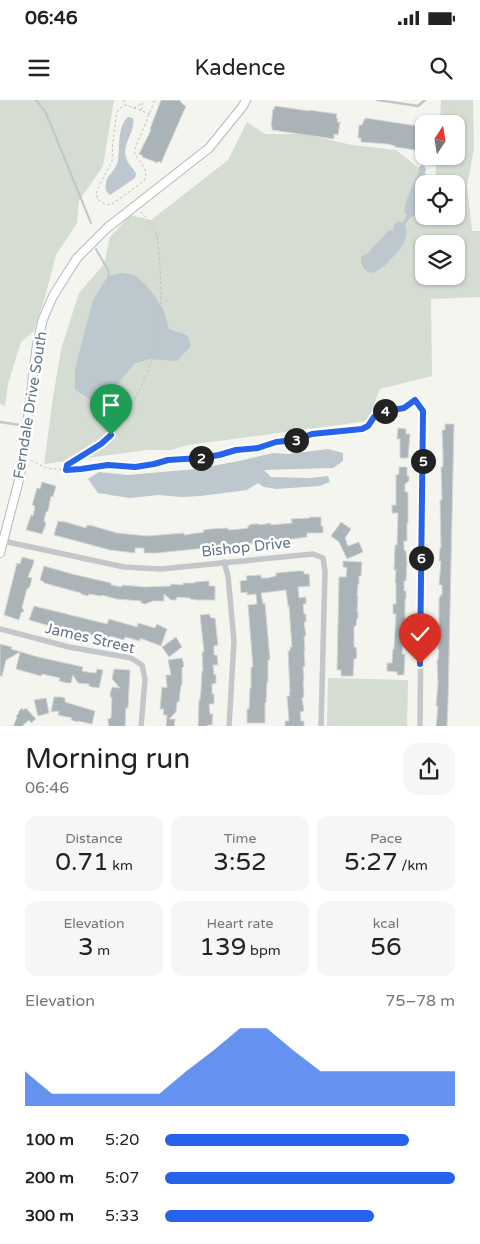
<!DOCTYPE html>
<html lang="en">
<head>
<meta charset="utf-8">
<style>
	body { margin:0; font-family:"Varela Round",sans-serif; background:#f6f6f6; color:#222; height:100vh; display:flex; flex-direction:column; font-size:19px; white-space:nowrap }
	* { box-sizing:border-box; margin:0 }
	p { font-size:16px; color:#767676 }
	.icon { flex:none; width:28px; height:28px; fill:none; stroke:currentColor; stroke-width:2; stroke-linecap:round; stroke-linejoin:round }
	.map { position:relative; height:626px; overflow:hidden }
	.details { display:flex; flex-direction:column; background:#fff; flex:1 }
	.details>* { flex:none }
	.needle { width:32px; rotate:12deg }
	.controls { position:absolute; left:415px; top:15px; display:grid; gap:10px }
	.controls a { display:grid; place-items:center; width:50px; height:50px; border-radius:10px; background:#fff; box-shadow:0 1px 4px #0004; font-size:25px }
	.pin { position:absolute; display:grid; place-items:center; width:42px; height:42px; color:#fff; margin:-51px -21px; border-radius:50% 50% 50% 0; rotate:-45deg; box-shadow:0 0 5px #0007 }
	.pin .icon { rotate:45deg }
	.km { position:absolute; width:25px; height:25px; margin:-12px; border-radius:50%; background:#222; color:#fff; font-size:14px; line-height:25px; text-align:center }
	.round { display:grid; place-items:center; flex:none; width:52px; height:52px; border-radius:15px; background:#f6f6f6 }
	.headline { display:flex; align-items:center; justify-content:space-between; height:85px; padding:0 25px }
	h1 { font-size:28px; font-weight:600; line-height:38px }
	.stats { display:grid; grid-template-columns:repeat(3,1fr); gap:8px; height:85px; padding:5px 25px }
	.stats div { display:grid; align-content:center; border-radius:12px; background:#f6f6f6; text-align:center }
	.stats b { font-size:25px; font-weight:600 }
	.stats small { font-size:14px; font-weight:400 }
	.stats p { font-size:14px }
	.chart { height:140px; padding:10px 25px }
	.chart p { display:flex; justify-content:space-between }
	.chart svg { width:100%; height:90px; margin-top:5px; fill:#2563eb; opacity:.7 }
	ul { padding:0 25px; list-style:none; font-size:16px }
	li { display:grid; grid-template-columns:80px 60px 1fr; align-items:center; height:38px }
	li i { height:12px; border-radius:6px; background:#2563eb }
	.status { display:flex; justify-content:space-between; align-items:center; height:35px; padding:0 25px; background:#fff; direction:ltr }
	.status svg { height:14px; fill:currentColor }
	header { display:flex; justify-content:space-between; align-items:center; height:65px; padding:0 25px; background:#fff; font-size:22px; font-weight:600 }
	.map>svg:first-child { display:block }
	.green { fill:#d5dcd1; fill-rule:evenodd }
	.water { fill:#bcc8cd }
	.lines { fill:none; stroke-linecap:round; stroke-linejoin:round }
	.stream { stroke:#bcc8cd; stroke-width:2 }
	.building { fill:#aab3b8; stroke:#d6d6d3 }
	.secondary-casing { stroke:#b3b9bd; stroke-width:10 }
	.path { stroke:#bdbfc1; stroke-width:1; stroke-dasharray:2.5 2.5; stroke-linecap:butt }
	.service { stroke:#c3c7ca; stroke-width:2.5 }
	.minor { stroke:#c3c7ca; stroke-width:5.5 }
	.secondary { stroke:#fff; stroke-width:8 }
	.route-casing { stroke:#fff; stroke-width:10 }
	.route { stroke:#2563eb; stroke-width:6 }
	.labels { text-anchor:middle; dominant-baseline:central; stroke-width:5; stroke-linejoin:round; paint-order:stroke }
	.street-label { font-size:15px; fill:#617584; stroke:#fff }
</style>
</head>
<body>
<div class="status"><b>06:46</b><svg viewBox="0 0 49 12"><path d="M0 12V9h3v3zM5 12V6h3v6zM10 12V3h3v9zM15 12V0h3v12zM26 1h20v11H26zM47 4h2v5h-2z"/></svg></div>
<header><svg class="icon" aria-label="menu" viewBox="0 0 24 24"><path d="M4 6h16M4 12h16M4 18h16"/></svg>Kadence<svg class="icon" aria-label="search" viewBox="0 0 24 24"><circle cx="10" cy="10" r="6"/><path d="M15 15l6 6"/></svg></header>
<div class="map">
<svg width="480" height="627" viewBox="0 0 480 627">
	<rect width="100%" height="100%" fill="#f5f5f0"/>
	<!-- green -->
	<g class="green">
		<polygon points="0,0 114,0 103,66 79,101 77,123 56,155 45,197 34,231 21,242 8,284 5,306 0,304"/>
		<path d="M441,0H473L474,49L467,86L472,131H480V197L431,199L432,276L380,289L368,321L188,345L171,350H147L44,364L52,304L61,249L79,193L104,164L110,137L130,115L151,120L228,60L247,22L265,34H304L352,45L396,50L435,81L437,56H456V24H440ZM424,84H456V116H424ZM424,144H456V176H424Z"/>
		<polygon points="328,578 408,580 407,626 327,626"/>
	</g>
	<!-- water -->
	<g class="water">
		<path d="M128,17L133,18C136,32 122,43 126,57C127,64 134,68 136,74L135,78L110,95C106,92 105,89 106,84C106,75 117,70 118,60C120,47 117,27 128,17Z"/>
		<path d="M422,65L424,66L426,69L422,84L420,107L415,116L411,117L405,124C410,140 401,148 391,159C384,166 381,170 371,173C363,170 361,165 361,156L367,154L389,130L393,131L394,125L398,122H403L407,115L404,112C405,103 409,92 414,83C417,76 419,75 419,67Z"/>
		<polygon points="122,173 134,175 145,184 154,195 164,211 169,229 187,235 191,246 177,261 148,259 134,264 112,291 95,303 75,289 75,269 93,200 108,176"/>
		<polygon points="328,349 343,353 343,361 333,368 264,370 271,377 311,378 328,376 330,382 320,386 276,389 264,387 258,383 247,390 201,396 181,397 159,395 129,398 98,393 88,379 99,372 128,375 196,369 239,361 273,353 288,354"/>
	</g>
	<g class="lines">
		<!-- stream -->
		<g class="stream">
			<polyline points="36,0 46,13 91,123"/>
			<polyline points="96,149 109,172 108,176"/>
		</g>
	</g>
	<!-- building -->
	<g class="building">
		<polygon points="161,0 180,0 180,1 182,3 182,4 186,6 161,63 158,61 157,63 153,61 142,57 143,56 139,54 151,30 150,29"/>
		<polygon points="275,6 309,11 309,10 337,14 336,18 338,19 337,22 340,22 338,35 334,34 334,39 272,30 272,26 271,26 273,9 274,9"/>
		<polygon points="365,18 424,27 423,51 395,47 395,46 388,44 361,42 361,38 358,38 359,25 362,25"/>
		<polygon points="445,324 454,324 448,602 447,627 436,627 438,606 436,606 438,583 437,560 438,560 439,550 438,549 439,525 439,498 440,498 440,495 442,495 442,485 439,485 441,461 439,461 440,448 441,448 440,400 442,400 441,367 443,367 443,353 442,330 445,330"/>
		<polygon points="398,328 406,329 406,334 410,334 408,358 400,358 400,339 397,339"/>
		<polygon points="399,367 407,367 407,376 409,376 409,381 405,384 405,392 408,392 408,423 407,423 407,441 404,441 404,450 406,451 407,463 406,481 404,481 404,491 406,491 406,499 405,499 405,540 403,540 402,554 405,554 404,575 397,575 397,572 387,571 387,563 392,563 393,549 394,549 396,514 393,514 393,504 396,504 396,483 395,483 396,470 394,470 395,445 397,445 398,413 392,413 392,405 396,405 396,375 399,374"/>
		<polygon points="42,382 56,386 53,397 51,396 48,411 46,412 44,421 46,424 42,434 26,430 31,415 33,416 35,406 32,405 37,388 40,389"/>
		<polygon points="310,417 321,417 321,426 323,426 323,433 307,433 307,437 292,439 157,453 144,453 144,448 135,448 135,453 110,450 54,435 58,421 62,422 62,421 86,428 87,425 93,426 117,433 148,436 184,433 184,435 204,432 203,430 211,429 228,428 228,430 241,429 248,428 248,426 252,424 259,424 260,425 271,423 271,425 292,423 291,419 310,418"/>
		<polygon points="341,422 351,429 345,438 348,446 359,442 363,452 347,459 339,442 331,436"/>
		<polygon points="22,457 34,460 33,465 28,477 32,478 30,486 28,489 27,489 22,507 24,511 21,513 19,520 4,515 17,463 20,464"/>
		<polygon points="343,461 362,462 361,476 359,476 359,484 358,484 357,496 358,496 357,512 358,512 358,518 357,518 356,526 354,526 354,547 356,547 357,555 356,559 354,559 353,576 341,576 341,570 337,570 339,477 346,477 347,468 343,467"/>
		<polygon points="44,466 72,474 111,483 111,485 122,487 122,485 145,487 171,486 171,484 183,485 183,483 195,483 195,482 209,481 209,486 215,486 215,500 197,500 190,499 190,498 177,497 176,500 171,500 164,494 164,501 153,501 145,504 141,503 141,501 116,499 102,495 101,496 89,494 88,496 81,494 81,493 44,483 44,482 40,480"/>
		<polygon points="297,471 304,471 304,474 309,474 310,486 298,487 299,498 306,497 306,504 303,504 304,514 306,514 306,522 304,522 306,536 304,536 305,551 304,551 305,566 303,567 304,581 303,581 304,597 302,598 304,611 300,612 301,621 304,621 304,627 285,627 285,621 289,621 287,596 290,596 289,592 290,592 288,551 290,551 290,547 292,547 289,506 288,506 286,490 261,493 263,504 265,503 270,560 268,560 268,582 267,582 266,603 265,603 265,623 247,623 247,609 249,609 250,588 251,588 251,567 253,567 248,505 257,504 256,494 247,495 247,492 241,493 240,481 247,480 246,476 261,475 261,478 268,478 276,476 276,473"/>
		<polygon points="34,506 107,524 109,519 137,527 138,523 155,528 157,524 167,529 161,546 140,538 140,541 125,537 124,540 110,536 109,538 94,534 93,536 79,532 79,533 64,530 29,520"/>
		<polygon points="209,514 211,518 215,518 218,545 214,546 214,555 217,555 218,565 213,565 214,575 216,574 216,583 212,584 212,594 214,594 214,604 209,604 210,614 213,614 212,625 208,625 206,627 198,627 199,600 200,600 201,590 202,571 203,571 202,552 204,552 200,515"/>
		<polygon points="176,537 182,547 169,557 162,547"/>
		<polygon points="0,544 12,547 11,549 38,557 83,567 82,571 87,572 96,573 97,569 103,570 99,588 92,587 89,586 89,584 78,583 73,575 71,583 67,583 59,581 60,578 42,574 41,576 16,569 20,552 6,560 2,576 0,576"/>
		<polygon points="182,558 184,566 182,568 182,585 181,585 179,602 177,602 176,612 169,619 175,619 174,627 166,627 167,615 163,615 164,609 160,609 162,587 167,588 166,575 171,575 168,560"/>
		<polygon points="114,569 130,570 128,608 126,608 125,627 109,627 108,622 108,619 111,618 112,598 111,598 110,594 112,587 120,588 112,579"/>
		<polygon points="54,597 61,597 65,598 65,602 95,611 92,624 78,621 78,622 71,620 72,618 58,615 59,611 51,612"/>
		<polygon points="46,598 49,613 38,616 34,600"/>
		<polygon points="22,608 23,610 26,608 36,619 31,623 29,620 21,627 13,627 17,617 16,616 19,613 18,612"/>
	</g>
	<g class="lines">
		<!-- secondary casing -->
		<g class="secondary-casing">
			<polyline id="secondary" points="0,453 20,376 23,358 37,244 43,219 53,196 77,158 107,128 209,48 243,6 246,0"/>
		</g>
		<!-- path -->
		<g class="path">
			<polyline points="123,0 126,5"/>
			<polyline points="134,8 141,4"/>
			<polyline points="141,10 143,0"/>
			<path d="M150,14L126,5L120,8L117,12L113,39L112,61L98,88L96,94L98,100L105,104L111,105L144,81C151,68 137,62 134,51L155,0"/>
			<polyline points="31,360 46,368 66,370 81,369 107,365 135,367 154,364 168,360 201,358 219,355 235,350 258,348 276,342 295,340 313,334 362,329 368,326 374,317 381,312 404,308 411,303"/>
			<path d="M66,369L67,365C82,356 99,348 111,335C116,329 120,322 124,316C156,270 164,223 160,167C159,156 159,144 156,133C154,125 146,118 141,112"/>
		</g>
		<!-- service -->
		<g class="service">
			<polyline points="377,0 418,6 425,0"/>
			<polyline points="0,322 26,326"/>
		</g>
		<!-- minor -->
		<g class="minor">
			<polyline points="415,300 423,311 420,627"/>
			<polyline points="3,441 124,467 161,469 313,454 323,458 325,471 321,627"/>
			<polyline points="224,462 228,476 234,541 229,627"/>
			<polyline points="0,529 69,547 131,558 142,565 145,579 141,627"/>
		</g>
		<!-- secondary -->
		<use href="#secondary" class="secondary"/>
	</g>
	<g class="lines">
		<!-- route casing -->
		<g class="route-casing">
			<polyline id="route" points="111,335 101,344 67,365 66,370 81,369 108,365 135,367 154,364 168,360 201,358 219,355 236,350 258,348 276,342 295,340 312,334 362,329 368,326 374,317 381,312 404,308 415,300 423,311 420,564"/>
		</g>
		<!-- route -->
		<use href="#route" class="route"/>
	</g>
	<g class="labels">
		<!-- street labels -->
		<g class="street-label">
			<text transform="translate(30 305) rotate(-81)">Ferndale Drive South</text>
			<text transform="translate(246 447) rotate(-6)">Bishop Drive</text>
			<text transform="translate(90 538) rotate(13)">James Street</text>
		</g>
	</g>
</svg>
<div class="controls">
<a><svg class="needle" viewBox="-14 -14 28 28"><path d="M0-13l5 13h-10z" fill="#e53935"/><path d="M0 13l5-13h-10z" fill="#767676"/></svg></a>
<a><svg class="icon" aria-label="locate" viewBox="0 0 24 24"><circle cx="12" cy="12" r="6"/><path d="M12 2v4M12 18v4M2 12h4M18 12h4"/></svg></a>
<a><svg class="icon" aria-label="layers" viewBox="0 0 24 24"><path d="M12 4l9 5-9 5-9-5zM3 14l9 5 9-5"/></svg></a>
</div>
<div class="pin" style="left:111px;top:335px;background:#1e9e55"><svg class="icon" aria-label="arrive" viewBox="0 0 24 24"><path d="M6 21V4h12l-3 4 3 4H6"/></svg></div>
<div class="pin" style="left:420px;top:564px;background:#d93025"><svg class="icon" aria-label="check" viewBox="0 0 24 24"><path d="M5 12l5 5 9-10"/></svg></div>
<b class="km" style="left:201px;top:358px">2</b>
<b class="km" style="left:296px;top:340px">3</b>
<b class="km" style="left:385px;top:311px">4</b>
<b class="km" style="left:423px;top:361px">5</b>
<b class="km" style="left:421px;top:458px">6</b>
</div>
<section class="details">
<div class="headline"><div><h1>Morning run</h1><p>06:46</p></div><a class="round"><svg class="icon" aria-label="share" viewBox="0 0 24 24"><path d="M12 15V3M7 8l5-5 5 5M5 13v7h14v-7"/></svg></a></div>
<div class="stats">
<div><p>Distance</p><b>0.71<small> km</small></b></div>
<div><p>Time</p><b>3:52</b></div>
<div><p>Pace</p><b>5:27<small> /km</small></b></div>
</div>
<div class="stats">
<div><p>Elevation</p><b>3<small> m</small></b></div>
<div><p>Heart rate</p><b>139<small> bpm</small></b></div>
<div><p>kcal</p><b>56</b></div>
</div>
<div class="chart"><p><span>Elevation</span>75–78 m</p>
<svg viewBox="0 0 160 44" preserveAspectRatio="none"><path d="M0 44V27L10 38L20 38L30 38L40 38L50 38L60 27L70 17L80 6L90 6L100 17L110 27L120 27L130 27L140 27L150 27L160 27V44z"/></svg>
</div>
<ul>
<li><b>100 m</b>5:20<i style="width:84%"></i></li>
<li><b>200 m</b>5:07<i style="width:100%"></i></li>
<li><b>300 m</b>5:33<i style="width:72%"></i></li>
</ul>
</section>
</body>
</html>
